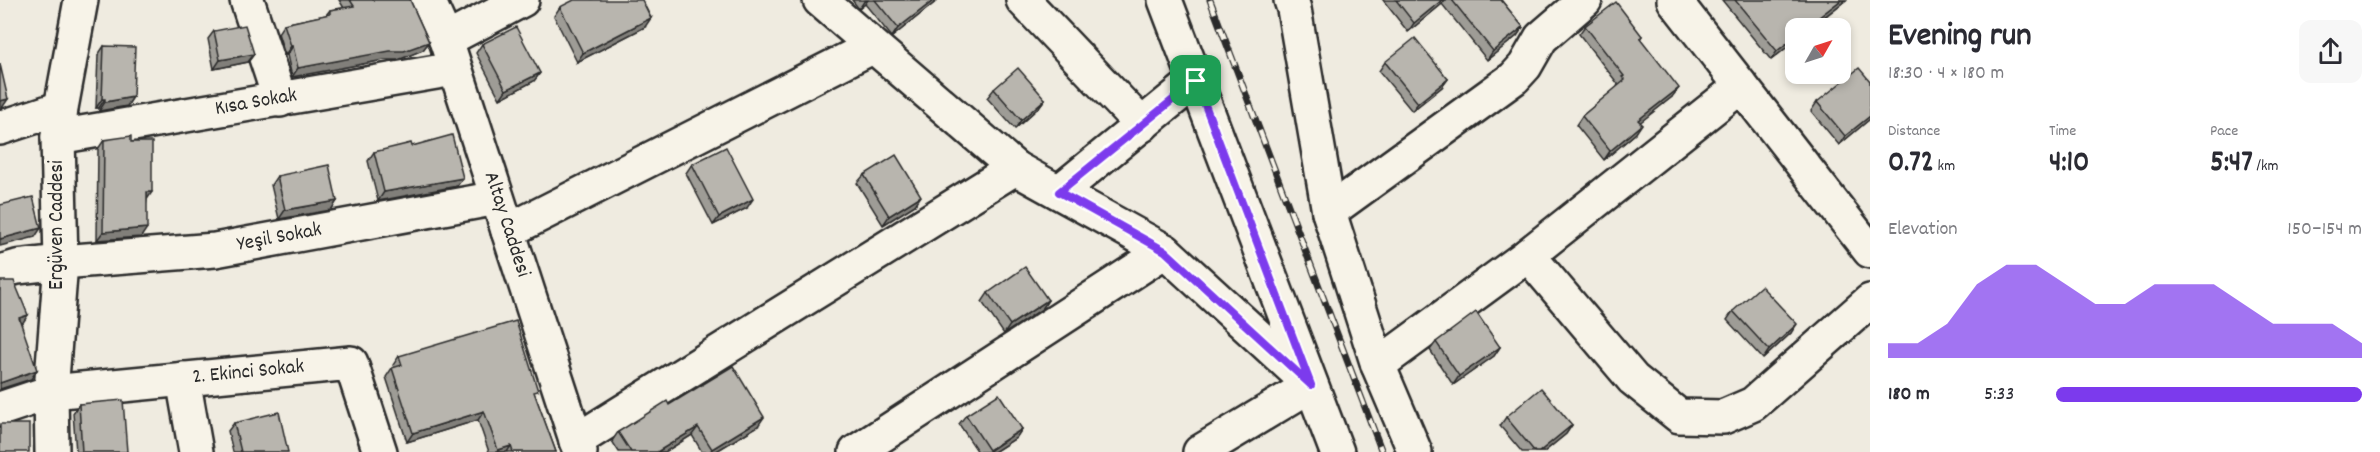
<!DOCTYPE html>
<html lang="en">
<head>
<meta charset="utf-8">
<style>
	body { margin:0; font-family:Dekko,sans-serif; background:#f7f7f7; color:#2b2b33; height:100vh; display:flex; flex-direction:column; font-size:22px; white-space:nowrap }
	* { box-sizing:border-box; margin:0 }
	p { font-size:20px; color:#7c7c81 }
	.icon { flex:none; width:33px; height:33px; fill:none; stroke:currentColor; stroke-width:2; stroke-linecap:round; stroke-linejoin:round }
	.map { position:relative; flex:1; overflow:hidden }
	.details { display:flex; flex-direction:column; background:#fff; width:510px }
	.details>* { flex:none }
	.needle { width:39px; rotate:51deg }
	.controls { position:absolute; left:1785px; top:18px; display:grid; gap:12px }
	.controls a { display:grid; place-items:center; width:66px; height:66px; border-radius:12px; background:#fff; box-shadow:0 3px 9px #0003; font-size:30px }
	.pin { position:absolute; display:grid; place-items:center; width:51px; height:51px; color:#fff; margin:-26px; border-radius:12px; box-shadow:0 3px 9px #0006 }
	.round { display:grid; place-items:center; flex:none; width:63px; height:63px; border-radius:12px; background:#f7f7f7 }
	.headline { display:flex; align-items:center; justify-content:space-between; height:102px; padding:0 18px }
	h1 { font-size:33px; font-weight:700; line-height:45px }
	.figures { display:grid; grid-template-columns:repeat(3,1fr); gap:9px; height:102px; padding:6px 18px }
	.figures div { display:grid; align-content:center }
	.figures b { font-size:30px; font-weight:700 }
	.figures small { font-size:16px; font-weight:400 }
	.figures p { font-size:16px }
	.chart { height:168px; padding:12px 18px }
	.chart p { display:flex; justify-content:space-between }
	.chart svg { width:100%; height:108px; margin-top:6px; fill:#7c3aed; opacity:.7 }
	ul { padding:0 18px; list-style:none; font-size:20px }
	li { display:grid; grid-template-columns:96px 72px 1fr; align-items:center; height:45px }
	li i { height:15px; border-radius:8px; background:#7c3aed }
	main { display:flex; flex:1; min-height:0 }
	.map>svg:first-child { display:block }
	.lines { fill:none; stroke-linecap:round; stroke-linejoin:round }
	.minor-casing { stroke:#2b2b2b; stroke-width:38 }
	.secondary-casing { stroke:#2b2b2b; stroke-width:38 }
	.minor { stroke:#f7f3e8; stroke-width:33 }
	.secondary { stroke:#f7f3e8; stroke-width:33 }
	.rail-casing { stroke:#2b2b2b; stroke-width:7 }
	.rail { stroke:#f7f3e8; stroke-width:4.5; stroke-dasharray:14; stroke-linecap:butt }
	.wall { fill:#9e9c96; stroke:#2b2b2b; stroke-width:1.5 }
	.shaded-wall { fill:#817f7a; stroke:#2b2b2b; stroke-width:1.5 }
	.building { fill:#b8b5ae; stroke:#2b2b2b; stroke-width:1.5 }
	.route-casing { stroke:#fff; stroke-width:12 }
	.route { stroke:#7c3aed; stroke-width:8 }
	.labels { text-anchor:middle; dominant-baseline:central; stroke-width:6; stroke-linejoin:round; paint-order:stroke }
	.street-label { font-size:21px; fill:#2b2b2b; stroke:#f7f3e8 }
</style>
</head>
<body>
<main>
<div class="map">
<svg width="1870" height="452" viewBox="0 0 1870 452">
	<rect width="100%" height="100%" fill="#efebe0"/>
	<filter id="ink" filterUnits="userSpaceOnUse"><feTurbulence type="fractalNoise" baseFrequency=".0167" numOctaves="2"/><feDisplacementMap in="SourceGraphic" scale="12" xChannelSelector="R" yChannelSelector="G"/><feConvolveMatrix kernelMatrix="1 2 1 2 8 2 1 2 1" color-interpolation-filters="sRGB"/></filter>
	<g filter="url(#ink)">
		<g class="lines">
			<!-- minor casing -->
			<g class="minor-casing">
				<g id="minor">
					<polyline points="247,0 280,100"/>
					<polyline points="820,0 1015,168 1165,251 1311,385 1200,452"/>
					<polyline points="1023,0 1142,125"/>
					<polyline points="1165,0 1337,452"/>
					<polyline points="1291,0 1294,9 1329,212 1378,365 1415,452"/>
					<polyline points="1674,0 1870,251"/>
					<polyline points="446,40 522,0"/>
					<polyline points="0,128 61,108"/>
					<path id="s1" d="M58,137L454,69"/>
					<polyline points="1059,192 1195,81"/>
					<polyline points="1329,212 1514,78 1525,66 1541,38 1585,0"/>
					<polyline points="508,231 872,47"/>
					<polyline points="1528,255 1633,379 1679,416 1723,417 1753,404 1870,301"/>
					<path id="s2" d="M0,272L17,267L61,262L215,250L497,198"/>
					<polyline points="1378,365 1528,255 1741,86"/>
					<polyline points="183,379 196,452"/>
					<path id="s3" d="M0,409L51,392L351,363L380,452"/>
					<polyline points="576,441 1015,168"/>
					<polyline points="52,452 51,392 61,262 58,137 61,108 81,0"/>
					<polyline points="856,452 1165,251"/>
				</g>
			</g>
			<!-- secondary casing -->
			<g class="secondary-casing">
				<g id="secondary">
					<path id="s4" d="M428,0L446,40L580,452"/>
				</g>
			</g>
			<!-- minor -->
			<use href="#minor" class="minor"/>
			<!-- secondary -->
			<use href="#secondary" class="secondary"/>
			<!-- rail casing -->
			<g class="rail-casing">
				<polyline id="rail" points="1210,0 1382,452"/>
			</g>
			<!-- rail -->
			<use href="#rail" class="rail"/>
		</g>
		<!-- wall -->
		<g class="wall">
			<polygon points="339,0 410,0 429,42 423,50 398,60 384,60 292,77 287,55 285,55 278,33 284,24 326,15 330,10 344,8"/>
			<polygon points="852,0 938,0 892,37 865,4 859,9"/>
			<polygon points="1383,0 1501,0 1523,27 1517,36 1487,60 1442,4 1408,32"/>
			<polygon points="1722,0 1846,0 1771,60"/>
			<polygon points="560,7 645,27 577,62 554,16"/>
			<polygon points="1585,26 1642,36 1640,39 1672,97 1640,122 1636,133 1604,160 1576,125 1582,116 1617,87 1618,84 1579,34"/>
			<polygon points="214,31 254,54 248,62 214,69 208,39"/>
			<polygon points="482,44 540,73 534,81 500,99 476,53"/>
			<polygon points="104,46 133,97 127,106 99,111 99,108 96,108 98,55"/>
			<polygon points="1385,62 1448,79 1442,87 1412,111 1379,71"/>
			<polygon points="1870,81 1870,119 1839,145 1811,111 1817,102"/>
			<polygon points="994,89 1045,99 1039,107 1015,129 987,98"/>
			<polygon points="104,140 131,142 147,200 141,237 97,240 98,149"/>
			<polygon points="412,146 457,186 378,201 368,161 374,152"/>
			<polygon points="692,164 747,208 713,225 686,173"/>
			<polygon points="864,175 915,205 883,225 857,183"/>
			<polygon points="277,176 337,201 331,210 279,219 271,185"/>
			<polygon points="988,293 1048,300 1042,309 1004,334 982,302"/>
			<polygon points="1733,311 1791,333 1763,359 1727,320"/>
			<polygon points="1436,342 1500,347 1494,356 1453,385 1430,350"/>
			<polygon points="399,356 535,395 556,452 489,452 478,420 407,442 386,377 392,368 394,368 393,365"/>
			<polygon points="79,404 127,452 76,452 73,413"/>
			<polygon points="669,405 758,426 715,452 702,452 692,435 665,452 619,452 612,441 618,432"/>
			<polygon points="966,415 1022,429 1016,438 994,452 978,452 959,424"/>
			<polygon points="1506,417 1572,425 1566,434 1544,452 1522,452 1500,426"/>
			<polygon points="234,423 288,452 233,452 228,431"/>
		</g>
		<!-- shaded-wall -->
		<g class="shaded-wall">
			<polygon points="865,0 868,0 865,4 859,9"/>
			<polygon points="934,0 938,0 892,37 898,28"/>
			<polygon points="1442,0 1445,0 1442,4 1408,32 1414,23"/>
			<polygon points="1841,0 1846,0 1810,28 1805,28"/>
			<polygon points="651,18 645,27 577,62 583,53"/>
			<polygon points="1523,27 1517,36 1487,60 1493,51"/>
			<polygon points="1796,36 1796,40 1771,60 1777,51"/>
			<polygon points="429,42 423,50 398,60 384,60 292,77 298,68"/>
			<polygon points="291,46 293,46 287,55 285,55"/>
			<polygon points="254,54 248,62 214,69 220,60"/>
			<polygon points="540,73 534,81 500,99 506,90"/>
			<polygon points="1448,79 1442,87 1412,111 1418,103"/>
			<polygon points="1679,88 1672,97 1632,129 1638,120"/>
			<polygon points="133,97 127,106 99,111 105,102"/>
			<polygon points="8,99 2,108 0,108 0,101"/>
			<polygon points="102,99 105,99 99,108 96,108"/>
			<polygon points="1045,99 1039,107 1015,129 1021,120"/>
			<polygon points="1870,116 1870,119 1839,145 1845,136"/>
			<polygon points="1642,124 1636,133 1604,160 1610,151"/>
			<polygon points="463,178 457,186 378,201 384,192"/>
			<polygon points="147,192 152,192 146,201"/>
			<polygon points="921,196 915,205 883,225 889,216"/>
			<polygon points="753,199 747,208 713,225 719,217"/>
			<polygon points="337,201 331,210 279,219 285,210"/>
			<polygon points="41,228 35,237 0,246 0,239"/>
			<polygon points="147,228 141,237 97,240 103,232"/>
			<polygon points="1048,300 1042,309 1004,334 1010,325"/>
			<polygon points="28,315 22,324 19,318"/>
			<polygon points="1797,324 1791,333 1763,359 1769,350"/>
			<polygon points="1500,347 1494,356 1453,385 1459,376"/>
			<polygon points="37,370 31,379 0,389 0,383"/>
			<polygon points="484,411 478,420 407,442 413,433"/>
			<polygon points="764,417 758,426 715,452 710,452 712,449"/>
			<polygon points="1572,425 1566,434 1544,452 1539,452"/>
			<polygon points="698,427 692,435 665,452 657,452"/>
			<polygon points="1022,429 1016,438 994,452 988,452"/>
			<polygon points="511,446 507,452 497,452 498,450"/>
		</g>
		<!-- building -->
		<g class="building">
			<polygon points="350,0 410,0 429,42 404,51 390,51 298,68 293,46 291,46 284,24 330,14 330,10 354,6"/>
			<polygon points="574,0 642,0 651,18 583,53 560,7"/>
			<polygon points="875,0 934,0 898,28"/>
			<polygon points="1396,0 1442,0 1414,23"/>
			<polygon points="1452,0 1501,0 1523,27 1493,51"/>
			<polygon points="1735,0 1841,0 1805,28 1796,28 1796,36 1777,51"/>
			<polygon points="1616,2 1642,36 1640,38 1679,88 1638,120 1642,124 1610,151 1582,116 1625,80 1622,77 1624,76 1585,26"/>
			<polygon points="245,25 254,54 220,60 214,31"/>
			<polygon points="516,27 540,73 506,90 482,44"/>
			<polygon points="1415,38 1448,79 1418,103 1385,62"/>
			<polygon points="104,46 135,47 133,97 105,102 105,99 102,99"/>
			<polygon points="0,64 8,99 0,101"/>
			<polygon points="1018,68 1045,99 1021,120 994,89"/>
			<polygon points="1859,68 1870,81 1870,116 1845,136 1817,102"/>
			<polygon points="452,135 463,178 384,192 374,152 411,143 412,146"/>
			<polygon points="131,136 131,142 152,142 152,192 147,192 147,228 103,232 104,140"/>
			<polygon points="726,147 753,199 719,217 692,164"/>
			<polygon points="896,155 921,196 889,216 864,175"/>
			<polygon points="329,165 337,201 285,210 277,176"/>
			<polygon points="33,197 41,228 0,239 0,205"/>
			<polygon points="1025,267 1048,300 1010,325 988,293"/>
			<polygon points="0,281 14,281 28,315 19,318 37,370 0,383"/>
			<polygon points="1761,286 1797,324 1769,350 1733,311"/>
			<polygon points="1476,312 1500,347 1459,376 1436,342"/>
			<polygon points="516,321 538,391 534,392 556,452 513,452 511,446 498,450 484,411 413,433 392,368 402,365 399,356"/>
			<polygon points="733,366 764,417 712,449 698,427 657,452 631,452 618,432 667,401 669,405"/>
			<polygon points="1541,388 1572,425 1539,452 1535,452 1506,417"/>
			<polygon points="999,394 1022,429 989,450 966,415"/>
			<polygon points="123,400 127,452 82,452 79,404"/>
			<polygon points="279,412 288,452 241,452 234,423"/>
			<rect x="0" y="424" width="29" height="28"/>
		</g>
	</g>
	<g class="lines" filter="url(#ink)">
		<!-- route casing -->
		<g class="route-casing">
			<polygon id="route" points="1196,81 1311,385 1165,251 1059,192"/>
		</g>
		<!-- route -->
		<use href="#route" class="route"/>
	</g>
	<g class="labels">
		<!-- street labels -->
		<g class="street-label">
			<text stroke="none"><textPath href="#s1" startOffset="201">Kısa Sokak</textPath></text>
			<text transform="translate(58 225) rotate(-90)">Ergüven Caddesi</text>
			<text stroke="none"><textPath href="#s4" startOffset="238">Altay Caddesi</textPath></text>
			<text stroke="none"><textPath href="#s2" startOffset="282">Yeşil Sokak</textPath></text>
			<text stroke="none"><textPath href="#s3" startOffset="252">2. Ekinci Sokak</textPath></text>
		</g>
	</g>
</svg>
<div class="controls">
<a><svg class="needle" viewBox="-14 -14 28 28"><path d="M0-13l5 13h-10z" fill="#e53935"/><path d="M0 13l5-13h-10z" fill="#7c7c81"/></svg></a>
</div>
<div class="pin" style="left:1196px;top:81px;background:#1e9e55"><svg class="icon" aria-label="arrive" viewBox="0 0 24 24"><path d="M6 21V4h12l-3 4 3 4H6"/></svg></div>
</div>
<section class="details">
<div class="headline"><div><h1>Evening run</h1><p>18:30 · 4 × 180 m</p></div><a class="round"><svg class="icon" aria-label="share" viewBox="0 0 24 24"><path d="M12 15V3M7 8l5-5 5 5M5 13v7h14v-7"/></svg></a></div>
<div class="figures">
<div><p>Distance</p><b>0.72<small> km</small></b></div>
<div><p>Time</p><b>4:10</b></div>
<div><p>Pace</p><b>5:47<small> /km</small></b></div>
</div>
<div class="chart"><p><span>Elevation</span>150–154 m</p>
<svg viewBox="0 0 160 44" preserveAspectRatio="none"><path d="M0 44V38L10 38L20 30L30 14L40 6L50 6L60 14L70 22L80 22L90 14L100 14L110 14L120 22L130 30L140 30L150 30L160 38V44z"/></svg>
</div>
<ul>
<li><b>180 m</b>5:33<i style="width:100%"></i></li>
</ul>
</section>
</main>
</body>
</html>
